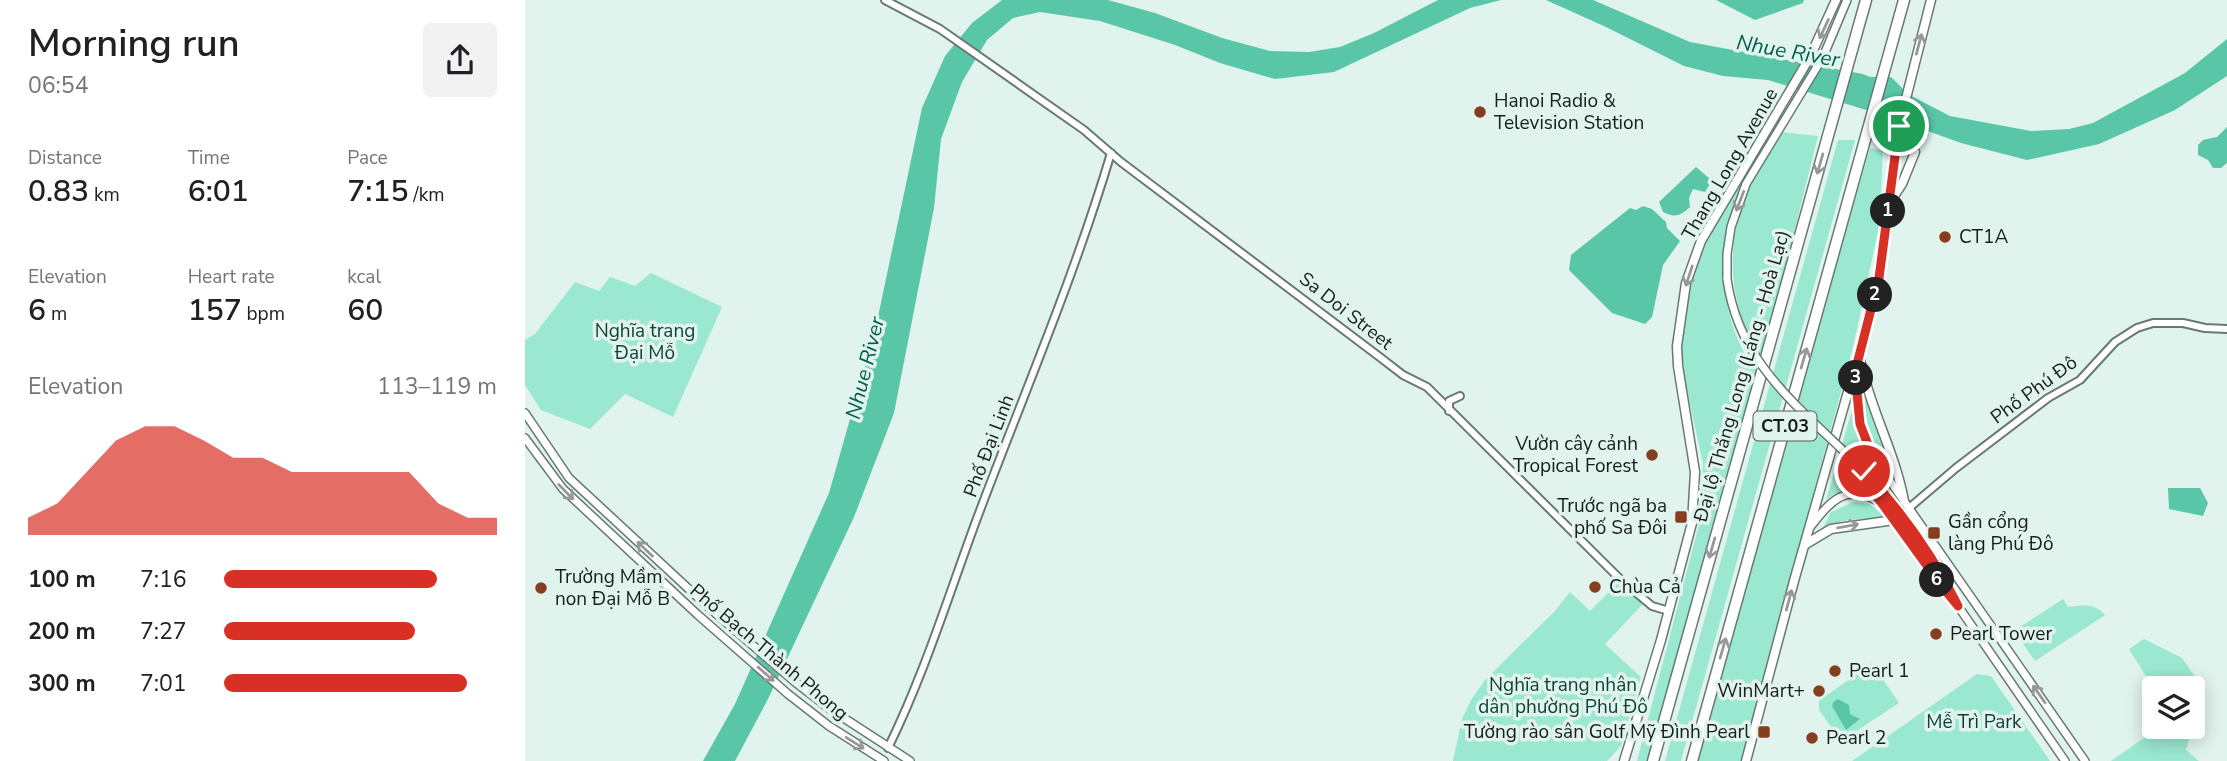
<!DOCTYPE html>
<html lang="en">
<head>
<meta charset="utf-8">
<style>
	body { margin:0; font-family:"Nunito Sans",sans-serif; background:#f2f2f2; color:#202124; height:100vh; display:flex; flex-direction:column; font-size:26px; white-space:nowrap }
	* { box-sizing:border-box; margin:0 }
	p { font-size:23px; color:#757577 }
	.icon { flex:none; width:38px; height:38px; fill:none; stroke:currentColor; stroke-width:2; stroke-linecap:round; stroke-linejoin:round }
	.map { position:relative; flex:1; overflow:hidden }
	.panel { display:flex; flex-direction:column; background:#fff; width:525px }
	.panel>* { flex:none }
	.controls { position:absolute; left:1617px; top:676px; display:grid; gap:14px }
	.controls a { display:grid; place-items:center; width:63px; height:63px; border-radius:7px; background:#fff; box-shadow:0 4px 18px #0003; font-size:35px }
	.pin { position:absolute; display:grid; place-items:center; width:60px; height:60px; color:#fff; margin:-30px; border:4px solid #fff; border-radius:50%; box-shadow:0 2px 7px #0007 }
	.km { position:absolute; width:35px; height:35px; margin:-18px; border-radius:50%; background:#222; color:#fff; font-size:19px; line-height:35px; text-align:center }
	.round { display:grid; place-items:center; flex:none; width:74px; height:74px; border-radius:7px; background:#f2f2f2 }
	.overview { display:flex; align-items:center; justify-content:space-between; height:119px; padding:0 28px }
	h1 { font-size:38px; font-weight:600; line-height:52px }
	.figures { display:grid; grid-template-columns:repeat(3,1fr); gap:10px; height:119px; padding:7px 28px }
	.figures div { display:grid; align-content:center }
	.figures b { font-size:30px; font-weight:600 }
	.figures small { font-size:19px; font-weight:400 }
	.figures p { font-size:19px }
	.chart { height:196px; padding:14px 28px }
	.chart p { display:flex; justify-content:space-between }
	.chart svg { width:100%; height:126px; margin-top:7px; fill:#d93025; opacity:.7 }
	ul { padding:0 28px; list-style:none; font-size:23px }
	li { display:grid; grid-template-columns:112px 84px 1fr; align-items:center; height:52px }
	li i { height:18px; border-radius:9px; background:#d93025 }
	main { display:flex; flex:1; min-height:0 }
	.map>svg:first-child { display:block }
	.green { fill:#9be8d0 }
	.water { fill:#59c6a8 }
	.lines { fill:none; stroke-linecap:round; stroke-linejoin:round }
	.river { stroke:#59c6a8; stroke-width:10 }
	.tertiary-casing { stroke:#687974; stroke-width:10 }
	.secondary-casing { stroke:#687974; stroke-width:10 }
	.primary-casing { stroke:#687974; stroke-width:11 }
	.motorway-casing { stroke:#687974; stroke-width:13 }
	.tertiary { stroke:#fff; stroke-width:6 }
	.secondary { stroke:#fff; stroke-width:7 }
	.primary { stroke:#fff; stroke-width:8 }
	.motorway { stroke:#fff; stroke-width:10 }
	.secondary-bridge-casing { stroke:#687974; stroke-width:10; stroke-linecap:butt }
	.secondary-bridge { stroke:#fff; stroke-width:7 }
	.oneway { stroke:#979998 }
	.route-casing { stroke:#fff; stroke-width:14 }
	.route { stroke:#d93025; stroke-width:9 }
	.poi-dot { fill:#863e1f; stroke:#e0f3ec; stroke-width:2.5 }
	.labels { text-anchor:middle; dominant-baseline:central; stroke-width:7; stroke-linejoin:round; paint-order:stroke }
	.shield { fill:#e0f3ec; stroke:#535d5a; stroke-width:2 }
	.shield-label { font-size:18px; font-weight:bold; fill:#171d1b }
	.poi-label { font-size:19px; fill:#171d1b; stroke:#e0f3ec; text-anchor:start }
	.street-label { font-size:19px; fill:#171d1b; stroke:#e0f3ec }
	.park-label { font-size:19px; fill:#0d3f33; stroke:#e0f3ec }
	.water-label { font-size:21px; font-style:italic; fill:#00604d; stroke:#e0f3ec }
</style>
</head>
<body>
<main>
<section class="panel">
<div class="overview"><div><h1>Morning run</h1><p>06:54</p></div><a class="round"><svg class="icon" aria-label="share" viewBox="0 0 24 24"><path d="M12 15V3M7 8l5-5 5 5M5 13v7h14v-7"/></svg></a></div>
<div class="figures">
<div><p>Distance</p><b>0.83<small> km</small></b></div>
<div><p>Time</p><b>6:01</b></div>
<div><p>Pace</p><b>7:15<small> /km</small></b></div>
</div>
<div class="figures">
<div><p>Elevation</p><b>6<small> m</small></b></div>
<div><p>Heart rate</p><b>157<small> bpm</small></b></div>
<div><p>kcal</p><b>60</b></div>
</div>
<div class="chart"><p><span>Elevation</span>113–119 m</p>
<svg viewBox="0 0 160 44" preserveAspectRatio="none"><path d="M0 44V38L10 33L20 22L30 11L40 6L50 6L60 11L70 17L80 17L90 22L100 22L110 22L120 22L130 22L140 33L150 38L160 38V44z"/></svg>
</div>
<ul>
<li><b>100 m</b>7:16<i style="width:78%"></i></li>
<li><b>200 m</b>7:27<i style="width:70%"></i></li>
<li><b>300 m</b>7:01<i style="width:89%"></i></li>
</ul>
</section>
<div class="map">
<svg width="1702" height="761" viewBox="0 0 1702 761">
	<rect width="100%" height="100%" fill="#e0f3ec"/>
	<!-- green -->
	<g class="green">
		<path d="M1247,126L1249,128C1212,195 1184,236 1205,316C1210,335 1219,358 1234,373L1123,761H1112L1175,521L1178,463L1160,382L1157,353L1158,324L1165,284L1183,237Z"/>
		<path d="M1255,132L1293,136L1237,360C1203,307 1199,247 1223,189C1231,169 1245,150 1255,132Z"/>
		<polygon points="1313,140 1330,140 1156,761 1140,761"/>
		<polygon points="1345,148 1358,151 1354,227 1328,347 1216,761 1169,761"/>
		<polygon points="126,273 197,307 148,417 100,394 65,429 16,410 0,385 0,340 10,334 50,282 74,291 85,277 110,286"/>
		<path d="M1339,394L1369,473C1352,449 1338,425 1339,394Z"/>
		<path d="M1329,403L1333,429L1341,449H1325C1311,463 1331,479 1341,490C1326,488 1313,490 1301,500Z"/>
		<polygon points="1328,502 1345,504 1359,516 1318,521 1298,528 1306,512"/>
		<polygon points="1094,582 1118,604 1080,644 1116,677 1096,746 1082,761 928,761 937,719 946,700 960,680 1029,612 1045,592 1065,611"/>
		<path d="M1538,599L1543,607C1556,605 1571,603 1580,615L1510,661L1489,631Z"/>
		<polygon points="1619,639 1657,658 1677,687 1677,692 1668,698 1668,688 1629,689 1604,649"/>
		<polygon points="1347,663 1374,703 1316,741 1294,710 1294,701"/>
		<polygon points="1452,674 1466,676 1525,761 1327,761"/>
		<polygon points="1636,726 1665,736 1661,750 1674,761 1586,761"/>
	</g>
	<!-- water -->
	<g class="water">
		<polygon points="477,0 583,0 630,13 697,38 745,51 784,52 815,47 849,33 913,0 976,0 945,8 809,72 750,79 695,63 650,45 575,21 515,12 488,18 462,40 437,82 416,139 409,208 369,413 329,517 243,699 210,761 178,761 210,704 304,493 350,331 397,108 420,56 447,23"/>
		<polygon points="1021,0 1068,0 1165,42 1338,74 1371,88 1425,116 1506,131 1544,129 1568,123 1660,73 1702,39 1702,76 1650,110 1574,144 1502,160 1436,143 1364,117 1243,80 1198,76 1159,66 1081,27"/>
		<polygon points="1191,0 1279,0 1278,3 1230,20"/>
		<polygon points="1702,127 1702,163 1696,168 1688,168 1683,160 1673,155 1673,145 1678,140 1692,137"/>
		<path d="M1171,167L1185,179V184L1180,192L1168,189L1164,198L1165,207C1155,216 1150,218 1138,212L1134,202Z"/>
		<polygon points="1118,206 1127,209 1141,222 1142,228 1155,241 1138,265 1127,317 1120,324 1087,313 1044,270 1046,255 1105,208 1111,210"/>
		<polygon points="1643,488 1675,488 1683,503 1678,516 1644,509"/>
		<polygon points="1313,699 1324,705 1325,714 1335,719 1321,730 1307,706 1308,702"/>
	</g>
	<g class="lines">
		<!-- river -->
		<polyline class="river" points="1348,82 1364,82 1378,96"/>
		<!-- tertiary casing -->
		<g class="tertiary-casing">
			<g id="tertiary">
				<polyline points="360,0 415,29 559,130 596,162 856,358 878,375 902,387 1096,580 1127,606 1144,611"/>
				<polyline points="924,411 924,401 935,396"/>
				<polyline points="1384,508 1431,468 1523,398 1555,380 1590,342 1612,328 1628,323 1658,323 1680,328 1702,329"/>
				<path d="M363,748C399,675 423,597 451,521C497,398 549,278 586,153"/>
			</g>
		</g>
		<!-- secondary casing -->
		<g class="secondary-casing">
			<g id="secondary">
				<polyline points="1202,279 1202,254 1206,227 1221,184 1298,57 1322,0"/>
				<polyline points="1330,372 1335,423 1347,455 1560,761"/>
				<polyline points="0,413 44,478 180,604 270,682 305,709 385,761"/>
				<polyline points="0,438 38,489 173,615 263,694 304,726 359,761"/>
				<path d="M1347,455C1337,451 1330,449 1324,460C1326,475 1343,488 1353,499C1383,532 1403,573 1433,606L1540,761"/>
				<path d="M1286,526C1305,502 1319,484 1351,500"/>
				<polyline points="1419,576 1430,599"/>
			</g>
		</g>
		<!-- primary casing -->
		<g class="primary-casing">
			<g id="primary">
				<polyline points="1367,199 1377,184 1390,152"/>
				<path d="M1335,360C1345,409 1370,452 1379,501"/>
				<polyline points="1281,544 1306,529 1369,520"/>
				<polyline points="1099,761 1136,640 1167,523 1170,472 1153,366 1152,346 1161,283 1176,241 1285,57 1311,0"/>
				<polyline points="1221,761 1269,581 1348,304 1360,239 1374,126 1406,0"/>
			</g>
		</g>
		<!-- motorway casing -->
		<g class="motorway-casing">
			<g id="motorway">
				<polyline points="1128,761 1341,0"/>
				<polyline points="1167,761 1379,0"/>
			</g>
		</g>
		<!-- tertiary -->
		<use href="#tertiary" class="tertiary"/>
		<!-- secondary -->
		<use href="#secondary" class="secondary"/>
		<!-- primary -->
		<use href="#primary" class="primary"/>
		<!-- motorway -->
		<use href="#motorway" class="motorway"/>
		<!-- secondary-bridge casing -->
		<g class="secondary-bridge-casing">
			<path id="secondary-bridge" d="M1202,279C1215,374 1289,416 1349,482C1375,511 1397,544 1419,576"/>
		</g>
		<!-- secondary-bridge -->
		<use href="#secondary-bridge" class="secondary-bridge"/>
	</g>
	<!-- one-way arrows -->
	<defs><path id="oneway-shaft" d="M-6 0H5M1.5-3L5.5 0L1.5 3" fill="none" stroke-width="1.6" stroke-linecap="round" stroke-linejoin="round" transform="scale(1.75)"/></defs>
	<g class="oneway">
		<use href="#oneway-shaft" transform="translate(1299 29) rotate(115)"/>
		<use href="#oneway-shaft" transform="translate(1394 44) rotate(-75)"/>
		<use href="#oneway-shaft" transform="translate(1295 164) rotate(106)"/>
		<use href="#oneway-shaft" transform="translate(1215 201) rotate(111)"/>
		<use href="#oneway-shaft" transform="translate(1164 276) rotate(108)"/>
		<use href="#oneway-shaft" transform="translate(1279 358) rotate(-74)"/>
		<use href="#oneway-shaft" transform="translate(41 492) rotate(46)"/>
		<use href="#oneway-shaft" transform="translate(1323 526) rotate(-10)"/>
		<use href="#oneway-shaft" transform="translate(1187 548) rotate(106)"/>
		<use href="#oneway-shaft" transform="translate(120 549) rotate(-137)"/>
		<use href="#oneway-shaft" transform="translate(1264 600) rotate(-75)"/>
		<use href="#oneway-shaft" transform="translate(1198 648) rotate(-74)"/>
		<use href="#oneway-shaft" transform="translate(241 674) rotate(41)"/>
		<use href="#oneway-shaft" transform="translate(1514 694) rotate(-125)"/>
		<use href="#oneway-shaft" transform="translate(330 743) rotate(32)"/>
	</g>
	<g class="lines">
		<!-- route casing -->
		<g class="route-casing">
			<path id="route" d="M1339,471C1376,511 1409,557 1433,606L1419,589L1356,502L1324,464V460C1330,449 1337,451 1347,455L1335,424L1330,372L1354,278L1374,126"/>
		</g>
		<!-- route -->
		<use href="#route" class="route"/>
	</g>
	<!-- markers -->
	<g class="poi-dot">
		<circle cx="955" cy="112" r="7"/>
		<circle cx="1420" cy="237" r="7"/>
		<circle cx="1127" cy="455" r="7"/>
		<rect x="1149" y="510" width="14" height="14" rx="3.5"/>
		<rect x="1402" y="526" width="14" height="14" rx="3.5"/>
		<circle cx="1070" cy="587" r="7"/>
		<circle cx="16" cy="588" r="7"/>
		<circle cx="1411" cy="634" r="7"/>
		<circle cx="1310" cy="671" r="7"/>
		<circle cx="1294" cy="691" r="7"/>
		<rect x="1232" y="725" width="14" height="14" rx="3.5"/>
		<circle cx="1287" cy="738" r="7"/>
	</g>
	<g class="labels">
		<!-- shield labels -->
		<rect class="shield" x="1228.5" y="411.5" width="63" height="29" rx="5"/>
		<g class="shield-label">
			<text x="1260" y="426">CT.03</text>
		</g>
		<!-- poi labels -->
		<g class="poi-label">
			<text x="969" y="101">Hanoi Radio &amp;<tspan x="969" dy="22">Television Station</tspan></text>
			<text x="1434" y="237">CT1A</text>
			<text x="1113" y="444" text-anchor="end">Vườn cây cảnh<tspan x="1113" dy="22">Tropical Forest</tspan></text>
			<text x="1142" y="506" text-anchor="end">Trước ngã ba<tspan x="1142" dy="22">phố Sa Đôi</tspan></text>
			<text x="1423" y="522">Gần cổng<tspan x="1423" dy="22">làng Phú Đô</tspan></text>
			<text x="30" y="577">Trường Mầm<tspan x="30" dy="22">non Đại Mỗ B</tspan></text>
			<text x="1084" y="587">Chùa Cả</text>
			<text x="1425" y="634">Pearl Tower</text>
			<text x="1324" y="671">Pearl 1</text>
			<text x="1280" y="691" text-anchor="end">WinMart+</text>
			<text x="1225" y="732" text-anchor="end">Tường rào sân Golf Mỹ Đình Pearl</text>
			<text x="1301" y="738">Pearl 2</text>
		</g>
		<!-- street labels -->
		<g class="street-label">
			<text transform="translate(1205 164) rotate(-60)">Thang Long Avenue</text>
			<text transform="translate(821 311) rotate(38)">Sa Doi Street</text>
			<text transform="translate(1217 376) rotate(-74)">Đại lộ Thăng Long (Láng - Hoà Lạc)</text>
			<text transform="translate(1509 390) rotate(-36)">Phố Phú Đô</text>
			<text transform="translate(464 446) rotate(-69)">Phố Đại Linh</text>
			<text transform="translate(244 652) rotate(40)">Phố Bạch Thành Phong</text>
		</g>
		<!-- park labels -->
		<g class="park-label">
			<text x="120" y="331">Nghĩa trang<tspan x="120" dy="22">Đại Mỗ</tspan></text>
			<text x="1038" y="685">Nghĩa trang nhân<tspan x="1038" dy="22">dân phường Phú Đô</tspan></text>
			<text x="1449" y="722">Mễ Trì Park</text>
		</g>
		<!-- water labels -->
		<g class="water-label">
			<text transform="translate(1263 51) rotate(10)">Nhue River</text>
			<text transform="translate(340 368) rotate(-76)">Nhue River</text>
		</g>
	</g>
</svg>
<div class="controls">
<a><svg class="icon" aria-label="layers" viewBox="0 0 24 24"><path d="M12 4l9 5-9 5-9-5zM3 14l9 5 9-5"/></svg></a>
</div>
<div class="pin" style="left:1374px;top:126px;background:#1e9e55"><svg class="icon" aria-label="arrive" viewBox="0 0 24 24"><path d="M6 21V4h12l-3 4 3 4H6"/></svg></div>
<div class="pin" style="left:1339px;top:471px;background:#d93025"><svg class="icon" aria-label="check" viewBox="0 0 24 24"><path d="M5 12l5 5 9-10"/></svg></div>
<b class="km" style="left:1363px;top:211px">1</b>
<b class="km" style="left:1350px;top:295px">2</b>
<b class="km" style="left:1331px;top:378px">3</b>
<b class="km" style="left:1412px;top:580px">6</b>
</div>
</main>
</body>
</html>
